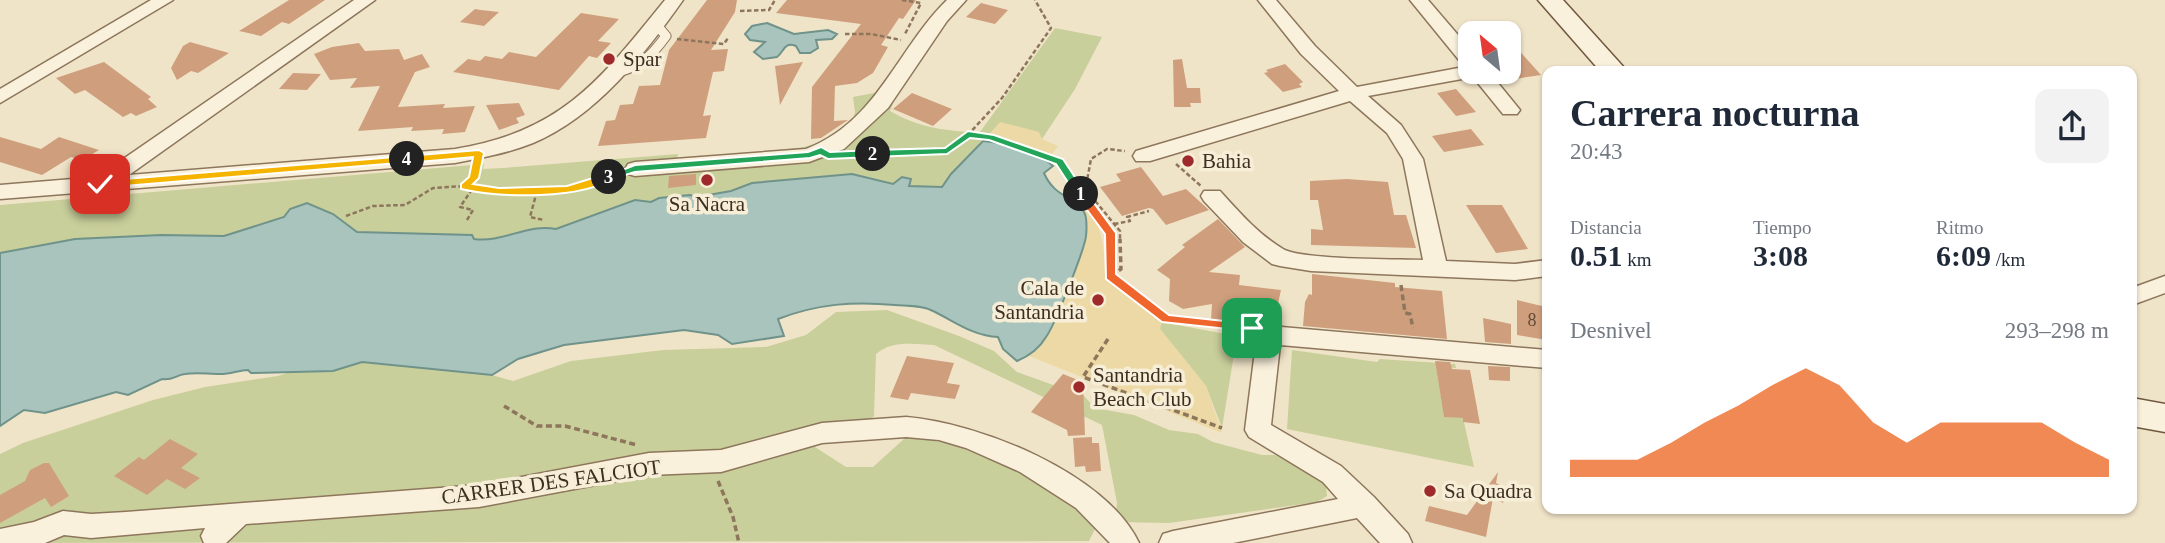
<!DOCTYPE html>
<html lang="es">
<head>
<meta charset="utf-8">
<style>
	body { margin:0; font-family:"Times New Roman",serif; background:#f2f2f3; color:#1f2937; height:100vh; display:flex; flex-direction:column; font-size:26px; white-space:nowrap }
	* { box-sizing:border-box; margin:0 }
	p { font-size:23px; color:#747a83 }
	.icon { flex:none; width:38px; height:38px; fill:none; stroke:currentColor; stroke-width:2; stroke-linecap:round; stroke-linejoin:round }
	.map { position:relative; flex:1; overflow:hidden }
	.sheet { position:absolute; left:1542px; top:66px; width:595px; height:448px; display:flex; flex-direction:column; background:#fff; border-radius:14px; box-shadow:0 2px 5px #0004 }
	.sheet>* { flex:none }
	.needle { width:46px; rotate:331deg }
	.controls { position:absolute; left:1458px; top:21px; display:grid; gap:14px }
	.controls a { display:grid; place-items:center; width:63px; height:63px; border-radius:14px; background:#fff; box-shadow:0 2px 5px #0004; font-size:35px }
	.pin { position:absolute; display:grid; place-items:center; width:60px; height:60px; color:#fff; margin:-30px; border-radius:14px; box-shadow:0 4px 10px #0006 }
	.km { position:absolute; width:35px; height:35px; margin:-18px; border-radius:50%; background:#222; color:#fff; font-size:19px; line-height:35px; text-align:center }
	.round { display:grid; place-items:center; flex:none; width:74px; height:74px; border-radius:14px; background:#f2f2f3 }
	.headline { display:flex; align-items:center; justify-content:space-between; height:119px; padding:0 28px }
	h1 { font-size:38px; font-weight:700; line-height:52px }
	.stats { display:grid; grid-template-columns:repeat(3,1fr); gap:10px; height:119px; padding:7px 28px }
	.stats div { display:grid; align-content:center }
	.stats b { font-size:30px; font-weight:700 }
	.stats small { font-size:19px; font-weight:400 }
	.stats p { font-size:19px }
	.chart { height:196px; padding:14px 28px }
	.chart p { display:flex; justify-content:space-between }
	.chart svg { width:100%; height:126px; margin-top:7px; fill:#ea580c; opacity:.7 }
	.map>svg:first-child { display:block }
	.green { fill:#c9cf9b }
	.sand { fill:#ecd9a5 }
	.water { fill:#a9c4bc; stroke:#6f938a; stroke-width:2 }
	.building { fill:#cf9f7d }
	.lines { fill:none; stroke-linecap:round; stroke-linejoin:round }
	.lane-casing { stroke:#8d765c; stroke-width:11 }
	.street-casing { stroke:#8d765c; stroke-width:3 }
	.secondary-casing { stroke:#6f573f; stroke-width:3 }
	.path-far1 { stroke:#8d765c; stroke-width:2.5; stroke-dasharray:4.5 2.5; stroke-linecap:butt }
	.path { stroke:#8d765c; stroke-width:3.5; stroke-dasharray:6 3.5; stroke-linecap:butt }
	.lane { stroke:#faf1dc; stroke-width:9 }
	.street { fill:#faf1dc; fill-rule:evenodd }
	.secondary { fill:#faf1dc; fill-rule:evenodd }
	.split-1 { fill:#f0652b; stroke:#fff; stroke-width:2 }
	.split-2 { fill:#22a559; stroke:#fff; stroke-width:2 }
	.split-3 { fill:#22a559; stroke:#fff; stroke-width:2 }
	.split-4 { fill:#f5b400; stroke:#fff; stroke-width:2 }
	.split-5 { fill:#f5b400; stroke:#fff; stroke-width:2 }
	.poi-dot { fill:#9e2a2b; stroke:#f7eed8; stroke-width:2.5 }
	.labels { text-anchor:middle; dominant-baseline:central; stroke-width:7; stroke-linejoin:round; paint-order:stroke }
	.number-label { font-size:18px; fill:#624a37 }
	.poi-label { font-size:21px; fill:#3d2e20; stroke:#f7eed8; text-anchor:start }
	.street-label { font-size:21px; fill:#3d2e20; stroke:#f7eed8 }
</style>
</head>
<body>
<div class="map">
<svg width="2165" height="543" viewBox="0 0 2165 543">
	<rect width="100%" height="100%" fill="#f0e4c8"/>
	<!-- green -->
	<g class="green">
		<path d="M1055,28L1102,37L1075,89L1042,139L988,134L951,174L942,187L908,186L910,179L903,177L893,184L852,174L752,183L731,191L697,197L690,195L659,198L651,202L635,200L556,229C528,223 504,243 474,239L472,235L357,232L333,214L290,209L284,217L224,236L161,235L75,239L0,253V205L484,164L483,169L503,168L678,154L677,162L804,147L830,139L852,123L855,112L853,97L874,93L893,104L890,111C917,127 948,132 980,132Z"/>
		<path d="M887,310L959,336L994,351L1017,372L1084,396L1095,408L1134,415L1169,430L1198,434L1213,442L1262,455H1275L1310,473L1326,485L1327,496L1317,502L1169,523L1115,522L1117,503L1102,425L934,345C914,344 892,340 876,354L874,416L867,424L825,428L815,447L846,467H873L905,438C978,440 1043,479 1097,525L1089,541L0,543V454L23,443L153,400L205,387L278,376L293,371H333L362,362L492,375L513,381L571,361L663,350L766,347L806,335L836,312Z"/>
		<polygon points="1161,322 1237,336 1222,428 1206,386 1160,329"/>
		<polygon points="1292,350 1377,362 1380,359 1455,364 1456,368 1436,367 1444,416 1463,418 1474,467 1287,429"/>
	</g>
	<!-- sand -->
	<g class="sand">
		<polygon points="1000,122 1039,132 1042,139 1058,146 1047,161 1000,143 983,141"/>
		<path d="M1073,199C1104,220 1104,243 1105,276L1161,322L1160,329L1206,386L1222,433L1029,356L1047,336L1085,214Z"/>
	</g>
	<!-- water -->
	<g class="water">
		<path d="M767,23L794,34L828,30L837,34L832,39L816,40L818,48L810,53H800L796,46C784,41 784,52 777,57L763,59L754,52L765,42L750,40L745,34L752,26Z"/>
		<path d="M983,141L1000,143L1047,161L1053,166L1044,173C1055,199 1077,196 1085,214C1087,220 1087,234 1085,241C1081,257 1055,325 1046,337C1039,349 1029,356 1017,361L1003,349L998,337C973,336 954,321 933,311C922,305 907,306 895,305C853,301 817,304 778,319L784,336L732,344L718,335L684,330L564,345L518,359L492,375L362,362L333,371L251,373L248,370C239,370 228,375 219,374C208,374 196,372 185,374C176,375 172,381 162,379L128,395L116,392L45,413L24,410L0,426V253L75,239L161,235L224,236L284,217L290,209L307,203L333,214L357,232L472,235L474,239C503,243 528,223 556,229L635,200L651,202L659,198L690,195L697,197L731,191L752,183L852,174L893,184L902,177L911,179L909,186L942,187L951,174Z"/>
	</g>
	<!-- building -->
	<g class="building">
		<polygon points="289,0 325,0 289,24 282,22 261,36 239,31"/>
		<polygon points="707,0 737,0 735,12 711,50 728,49 724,71 713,72 703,116 711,115 706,138 598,146 606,121 615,120 620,105 633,104 639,86 660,85 669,50"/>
		<polygon points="787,0 916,0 903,19 899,18 881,45 888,47 873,73 857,83 835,86 834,121 848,120 821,138 811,139 812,87 861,24 776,13"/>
		<polygon points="981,3 1008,10 995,24 966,17"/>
		<polygon points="475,9 481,10 499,12 484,26 460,22"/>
		<polygon points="581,13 619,19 598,41 611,43 597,58 589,56 559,90 453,72 468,59 480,61 485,56 502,59 509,52 536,57"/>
		<polygon points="1508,38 1541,75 1515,79 1508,71"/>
		<polygon points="190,42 229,53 198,73 191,71 177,80 171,68 183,46"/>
		<polygon points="359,43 365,51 399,49 404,60 422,54 430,67 415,72 398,107 445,104 443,108 475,106 465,132 442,134 444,129 411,131 413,127 358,131 380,86 350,88 357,78 330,80 314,54 332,47"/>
		<polygon points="1182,59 1187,88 1200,88 1201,103 1190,103 1191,107 1174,107 1173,60"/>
		<polygon points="104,62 151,97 148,99 157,107 136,116 131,113 123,117 85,90 75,94 56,78"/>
		<polygon points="803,62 780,105 775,66"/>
		<polygon points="1285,64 1303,82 1299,84 1302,87 1283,92 1264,73 1268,72 1266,70"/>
		<polygon points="293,73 321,74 307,90 279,89"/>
		<polygon points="1456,89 1476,112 1456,116 1437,93"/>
		<polygon points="912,93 952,109 933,126 893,109"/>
		<polygon points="519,103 525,115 516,118 519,123 499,130 486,105"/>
		<polygon points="1471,129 1484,145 1444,152 1432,136"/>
		<polygon points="0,137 41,149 59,137 99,150 82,160 71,157 42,175 0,162"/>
		<polygon points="1141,167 1163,196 1186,189 1209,210 1166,225 1153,209 1149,208 1122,216 1100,187 1121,181 1116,174"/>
		<polygon points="696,174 696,185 668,188 669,176"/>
		<polygon points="1347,179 1388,182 1394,215 1406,215 1416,248 1311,245 1311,229 1323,230 1318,200 1310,200 1310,181"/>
		<polygon points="1466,205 1502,205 1528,249 1496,253"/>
		<polygon points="1218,219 1245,247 1209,272 1240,275 1239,285 1281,290 1277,308 1271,307 1270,323 1262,326 1211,320 1212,304 1183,309 1169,301 1170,279 1157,270 1185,247 1182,245"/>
		<polygon points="1312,274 1395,283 1395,287 1442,291 1447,339 1303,326 1305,302 1309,294 1312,295"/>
		<polygon points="1517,300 1546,307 1547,340 1517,335"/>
		<polygon points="1483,318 1511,324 1511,344 1485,342"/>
		<polygon points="907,356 954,363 947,383 960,385 955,399 911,393 908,400 890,397"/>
		<polygon points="1435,361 1450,362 1452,369 1470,370 1480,424 1463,422 1463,418 1444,417"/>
		<polygon points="1488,366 1510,367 1510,381 1489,380"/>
		<polygon points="1063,374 1083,382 1085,435 1068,436 1067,430 1031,412"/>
		<polygon points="1092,437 1092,443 1099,443 1101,471 1086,472 1085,466 1075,467 1073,438"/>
		<polygon points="170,439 198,454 181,468 200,478 185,489 167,479 147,495 114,476 139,457 144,460"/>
		<polygon points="44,463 49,463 69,496 51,507 45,498 0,523 0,495 25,481 30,470"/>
		<polygon points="1498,472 1496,483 1509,490 1503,503 1493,498 1486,537 1425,521 1429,506 1467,515"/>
	</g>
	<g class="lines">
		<!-- lane casing -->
		<g class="lane-casing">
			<path id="lane" d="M618,72C642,66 652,55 666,36L655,23"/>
		</g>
		<!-- street casing -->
		<g class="street-casing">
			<g id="street">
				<polygon points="151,0 173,0 0,103 0,89"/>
				<path d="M354,0H375L129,175L455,149C563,131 600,80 665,0H683C645,54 596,117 533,143C508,153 482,158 455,163L0,199V185L97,177Z"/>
				<path d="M947,0H966L947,21L888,108L844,149L809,162L635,176L628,174L625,169L628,164L635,162L806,149C878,121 896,50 947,0Z"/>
				<path d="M1258,0H1276L1315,46L1357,87L1469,66L1463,65L1410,0H1428L1470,49V72H1489L1520,110L1517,114H1503L1473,77L1368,96L1401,125L1423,159L1446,261L1515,264L1547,260V276L1515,280L1311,271L1280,266L1272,264L1243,242L1204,201L1201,196L1204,191H1220C1239,212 1258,234 1283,249C1301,260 1397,259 1423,260L1403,159L1387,133L1350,101L1150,161H1136L1133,156L1136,151L1339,91L1301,54Z"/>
				<polygon points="2165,276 2165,293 2132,305 2132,288"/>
				<polygon points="1269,326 1547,350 1547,368 1280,345 1271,425 1341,466 1374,497 1408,534 1412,543 1380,543 1357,518 1233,543 1159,543 1163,534 1173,531 1338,499 1323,482 1249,437 1245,430 1257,335 1261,329"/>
				<path d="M906,417C979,423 1106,473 1139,543H1110L1076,508L1020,472L966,448L939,440L906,437L822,443L721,472L649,475L479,507L246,524L226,543H204L201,536L205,528L91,538L64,535L45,543H0V529L34,522L63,511L91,514L126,512L479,485L649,453L721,450L822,423Z"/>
			</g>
		</g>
		<!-- secondary casing -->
		<g class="secondary-casing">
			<g id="secondary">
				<polygon points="1538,0 1563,0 1628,72 1601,72"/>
				<polygon points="2132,398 2165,404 2165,432 2132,426"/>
			</g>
		</g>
		<!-- path-far1 -->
		<g class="path-far1">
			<polyline points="902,0 921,3 905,34"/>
			<polyline points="740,11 769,10 775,0"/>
			<polyline points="845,34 871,34 901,40"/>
			<polyline points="677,39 724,44 728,38"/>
			<polyline points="968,134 990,137 1060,161 1110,233 1110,241"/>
			<polyline points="854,154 947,151 965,138 1002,98 1051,28 1035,0"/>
			<polyline points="1176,164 1201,186"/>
			<polyline points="476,169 474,178 465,186 499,192 568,190 618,174"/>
			<polyline points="1081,190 1086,186 1091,159 1107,149 1125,151"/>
			<polyline points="537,191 530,217 544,220"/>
			<polyline points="1079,191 1087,191 1120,231 1120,241"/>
			<polyline points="346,216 373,206 405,205 433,188 465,186"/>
			<polyline points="467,220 473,210 460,207 473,188"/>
			<polyline points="1114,224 1130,221 1127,217 1149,211"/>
		</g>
		<!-- path -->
		<g class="path">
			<polyline points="1110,239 1110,276 1166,319 1251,328"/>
			<polyline points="1111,276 1121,269 1120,239"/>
			<polyline points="1401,285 1405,313 1410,314 1413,328"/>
			<polyline points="1108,339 1083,377 1222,428"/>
			<polyline points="504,406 537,426 565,426 637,445"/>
			<polyline points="718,481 733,517 739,543"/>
		</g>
		<!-- lane -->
		<use href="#lane" class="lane"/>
		<!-- street -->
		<use href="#street" class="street"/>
		<!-- secondary -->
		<use href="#secondary" class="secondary"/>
	</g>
	<!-- split-1 -->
	<polygon class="split-1" points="1081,190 1085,191 1116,233 1116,274 1169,315 1252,324 1258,328 1256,332 1162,322 1106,279 1105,234 1075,194"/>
	<!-- split-2 -->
	<polygon class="split-2" points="968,131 994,135 1063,159 1086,194 1077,196 1056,164 989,140 970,138 947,154 873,157 868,154 873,150 945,148"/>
	<!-- split-3 -->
	<polygon class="split-3" points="821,147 830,152 873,150 878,154 873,157 828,159 820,155 810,158 635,172 609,180 604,177 635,165 808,152"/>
	<!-- split-4 -->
	<path class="split-4" d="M479,150L484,153L479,178L473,184L499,188L567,186L609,173L614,177C584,200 498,198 461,189V184L469,177L473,157L407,163L402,159L407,156Z"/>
	<!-- split-5 -->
	<polygon class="split-5" points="407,156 412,159 410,162 100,188 95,184 100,181"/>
	<!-- markers -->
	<g class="poi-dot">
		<circle cx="609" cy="59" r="7"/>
		<circle cx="1188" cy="161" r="7"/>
		<circle cx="707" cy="180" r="7"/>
		<circle cx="1098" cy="300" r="7"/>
		<circle cx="1079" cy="387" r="7"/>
		<circle cx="1430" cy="491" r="7"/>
	</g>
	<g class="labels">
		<!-- number labels -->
		<g class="number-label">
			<text x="1532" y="320">8</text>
		</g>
		<!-- poi labels -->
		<g class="poi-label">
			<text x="623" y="59">Spar</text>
			<text x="1202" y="161">Bahia</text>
			<text x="707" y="204" text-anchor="middle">Sa Nacra</text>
			<text x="1084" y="288" text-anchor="end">Cala de<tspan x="1084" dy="24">Santandria</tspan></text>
			<text x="1093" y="375">Santandria<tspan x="1093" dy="24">Beach Club</tspan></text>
			<text x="1444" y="491">Sa Quadra</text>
		</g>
		<!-- street labels -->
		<g class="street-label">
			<text transform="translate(551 482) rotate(-8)">CARRER DES FALCIOT</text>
		</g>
	</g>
</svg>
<div class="controls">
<a><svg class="needle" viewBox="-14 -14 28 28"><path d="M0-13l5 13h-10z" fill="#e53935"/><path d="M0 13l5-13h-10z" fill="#747a83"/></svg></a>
</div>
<div class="pin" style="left:1252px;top:328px;background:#1e9e55"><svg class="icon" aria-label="arrive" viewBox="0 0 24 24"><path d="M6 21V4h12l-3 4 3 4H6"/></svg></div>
<div class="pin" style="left:100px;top:184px;background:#d93025"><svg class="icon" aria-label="check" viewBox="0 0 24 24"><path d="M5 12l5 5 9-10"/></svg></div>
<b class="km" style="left:1081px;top:194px">1</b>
<b class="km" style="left:873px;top:154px">2</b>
<b class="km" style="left:609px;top:177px">3</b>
<b class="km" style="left:407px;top:159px">4</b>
<section class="sheet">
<div class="headline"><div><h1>Carrera nocturna</h1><p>20:43</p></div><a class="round"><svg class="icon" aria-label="share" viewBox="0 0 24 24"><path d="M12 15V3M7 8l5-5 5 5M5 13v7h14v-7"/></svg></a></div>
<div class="stats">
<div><p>Distancia</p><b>0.51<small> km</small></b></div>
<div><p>Tiempo</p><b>3:08</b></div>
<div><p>Ritmo</p><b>6:09<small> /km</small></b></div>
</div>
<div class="chart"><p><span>Desnivel</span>293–298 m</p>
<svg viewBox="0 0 160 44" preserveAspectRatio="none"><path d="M0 44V38L10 38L20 38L30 32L40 25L50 19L60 12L70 6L80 12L90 25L100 32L110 25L120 25L130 25L140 25L150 32L160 38V44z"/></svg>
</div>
</section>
</div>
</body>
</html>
